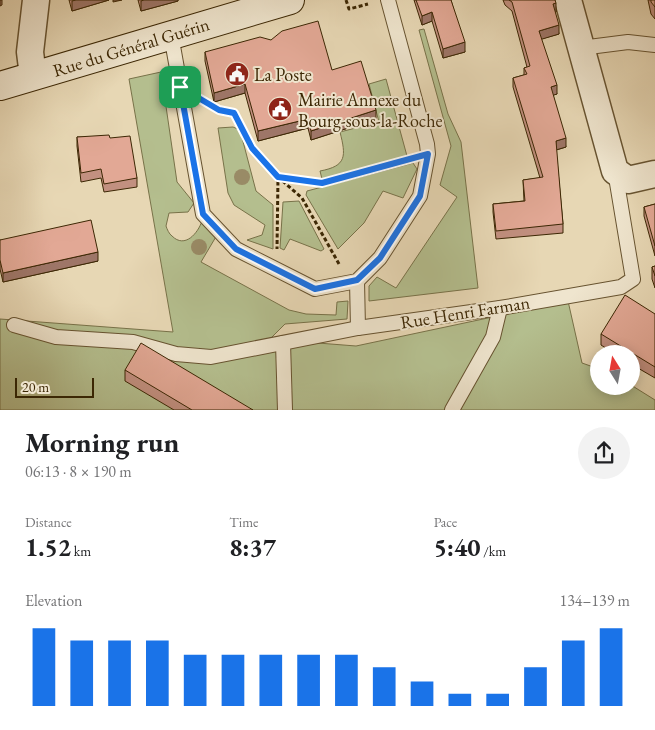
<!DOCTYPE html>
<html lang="en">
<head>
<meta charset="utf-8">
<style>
	body { margin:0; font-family:"EB Garamond",serif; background:#f2f2f2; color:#202124; height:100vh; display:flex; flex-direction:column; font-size:19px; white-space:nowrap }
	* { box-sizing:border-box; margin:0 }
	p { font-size:16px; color:#757577 }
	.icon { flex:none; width:28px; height:28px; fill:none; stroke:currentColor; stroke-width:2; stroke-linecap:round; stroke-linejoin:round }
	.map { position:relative; height:410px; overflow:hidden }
	.side { display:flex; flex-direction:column; background:#fff; flex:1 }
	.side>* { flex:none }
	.needle { width:32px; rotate:349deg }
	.controls { position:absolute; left:590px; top:345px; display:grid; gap:10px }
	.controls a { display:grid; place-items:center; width:50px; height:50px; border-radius:50%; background:#fff; box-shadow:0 2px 12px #0003; font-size:25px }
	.scale { position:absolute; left:15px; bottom:12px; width:79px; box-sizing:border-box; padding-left:5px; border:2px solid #3c2704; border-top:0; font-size:14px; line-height:18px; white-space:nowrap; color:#3c2704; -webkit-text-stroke:4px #efe5ce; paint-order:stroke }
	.pin { position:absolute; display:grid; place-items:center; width:42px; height:42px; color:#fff; margin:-21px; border-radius:10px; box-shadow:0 2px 8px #0006 }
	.round { display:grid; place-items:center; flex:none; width:52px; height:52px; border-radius:26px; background:#f2f2f2 }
	.overview { display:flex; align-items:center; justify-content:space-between; height:85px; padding:0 25px }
	h1 { font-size:28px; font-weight:700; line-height:38px }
	.figures { display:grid; grid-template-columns:repeat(3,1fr); gap:8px; height:85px; padding:5px 25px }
	.figures div { display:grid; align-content:center }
	.figures b { font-size:25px; font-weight:700 }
	.figures small { font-size:14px; font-weight:400 }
	.figures p { font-size:14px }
	.chart { height:140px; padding:10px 25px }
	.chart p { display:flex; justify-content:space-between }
	.chart svg { width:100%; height:90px; margin-top:5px; stroke:#1a73e8; stroke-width:6 }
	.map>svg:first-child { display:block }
	.green { fill:#b4be8e; stroke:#787249 }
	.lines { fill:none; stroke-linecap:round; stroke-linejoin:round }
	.service-casing { stroke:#675330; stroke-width:16 }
	.minor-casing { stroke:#675330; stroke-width:29 }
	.secondary-casing { stroke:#3c2704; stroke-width:30 }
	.path { stroke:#3c2704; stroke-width:3; stroke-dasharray:4 2.5; stroke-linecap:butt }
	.service { stroke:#efe5ce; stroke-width:14 }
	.minor { stroke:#efe5ce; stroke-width:26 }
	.secondary { stroke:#efe5ce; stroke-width:28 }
	.tree { fill:#998b66 }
	.wall { fill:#c29080; stroke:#3c2704 }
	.shaded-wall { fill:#9e7668; stroke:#3c2704 }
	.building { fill:#e2a895; stroke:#3c2704 }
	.route-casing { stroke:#fff; stroke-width:10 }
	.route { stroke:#1a73e8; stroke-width:6 }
	.labels { text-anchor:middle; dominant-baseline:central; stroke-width:4; stroke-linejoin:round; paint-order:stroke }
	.street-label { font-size:18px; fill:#3c2704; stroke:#efe5ce }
	.poi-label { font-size:18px; fill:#3c2704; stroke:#efe5ce; text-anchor:start }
</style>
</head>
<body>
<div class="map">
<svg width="655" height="410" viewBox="0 0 655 410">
	<rect width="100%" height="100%" fill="#e7d7b4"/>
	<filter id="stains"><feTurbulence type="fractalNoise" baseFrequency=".004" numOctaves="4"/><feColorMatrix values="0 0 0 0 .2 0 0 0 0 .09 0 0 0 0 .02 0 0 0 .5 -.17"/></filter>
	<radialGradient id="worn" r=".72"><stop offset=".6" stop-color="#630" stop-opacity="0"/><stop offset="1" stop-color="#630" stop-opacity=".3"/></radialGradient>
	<!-- green -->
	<g class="green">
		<polygon points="424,29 448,114 461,142 478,288 369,301 369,286 377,277 396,288 457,197 440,185 451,146 419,30"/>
		<path d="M161,72L177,182L194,203L188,212L169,213L166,226C167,229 169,234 172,236C185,249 198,233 202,221L217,235L201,262L289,310L306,314L336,315L337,302L348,301L347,319L285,324L271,338L267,339L356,346L568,301L582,363L599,369V386L631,385L655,400V410H0V319L173,332L129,79Z"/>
		<path d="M386,79L407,156L322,179L320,171C347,166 346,156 340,132L379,122L369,84Z"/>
		<polygon points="233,127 240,130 256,191 273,205 273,249 247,240 262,235 265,225 234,205 228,193 218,128"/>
		<polygon points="413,163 417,169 403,198 383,191 364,223 338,249 306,195 307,191"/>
		<polygon points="299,201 324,249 321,251 290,239 284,250 280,248 283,202"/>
	</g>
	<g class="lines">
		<!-- service casing -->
		<g class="service-casing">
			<g id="service">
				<polyline points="171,35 203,214 236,249 315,289 357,281 380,258 420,196 428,154 427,144 388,0"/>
				<polyline points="581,48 628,42 655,45"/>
				<polyline points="357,281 358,328"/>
				<polyline points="14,325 56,337 133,342 176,354 211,357 358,328 500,308 621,287 633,279 615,171"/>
				<polyline points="283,343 285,410"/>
				<polyline points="452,410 493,337 500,308"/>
			</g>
		</g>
		<!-- minor casing -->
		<g class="minor-casing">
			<g id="minor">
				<polyline points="568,0 615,171 628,180 655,174"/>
				<polyline points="33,76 30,52 36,0"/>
			</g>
		</g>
		<!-- secondary casing -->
		<g class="secondary-casing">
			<polyline id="secondary" points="0,86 290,0"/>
		</g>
		<!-- path -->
		<g class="path">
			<polyline points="346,0 349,9 368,4"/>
			<polyline points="203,100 219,110 234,113 252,148 278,177 277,249"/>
			<polyline points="339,264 302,198 278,177 322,183 408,160"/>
		</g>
		<!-- service -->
		<use href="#service" class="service"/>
		<!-- minor -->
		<use href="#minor" class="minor"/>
		<!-- secondary -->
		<use href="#secondary" class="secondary"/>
	</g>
	<!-- trees -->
	<g class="tree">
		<circle cx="242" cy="177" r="8"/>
		<circle cx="199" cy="247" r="8"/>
	</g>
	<!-- wall -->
	<g class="wall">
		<polygon points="69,0 109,0 72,11"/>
		<polygon points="138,0 178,0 178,1 141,11"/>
		<polygon points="414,0 451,0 465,52 443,58 432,21 422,25"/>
		<polygon points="503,0 555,0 556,12 555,12 559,34 541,39 557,94 553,95 566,147 556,150 563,224 563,233 496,239 493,212 493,204 524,201 523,180 540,178 513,87 513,78 524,75 524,68 527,67 512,11 505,5"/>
		<polygon points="648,0 655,0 655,19 651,14"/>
		<polygon points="205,52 332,70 376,119 311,140 308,128 258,141 245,93 214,102 205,61"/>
		<polygon points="77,137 110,138 137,178 137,187 104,192 101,178 81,182 77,146"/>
		<polygon points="655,204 655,256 644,216 644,207"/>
		<polygon points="0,240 98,261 3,282 0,269"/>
		<polygon points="655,266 655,288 652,279 652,267"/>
		<polygon points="655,314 655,378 631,364 631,354 615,354 601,345 601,334"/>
		<polygon points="125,370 253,410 174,410 125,381"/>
	</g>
	<!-- shaded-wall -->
	<g class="shaded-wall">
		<polygon points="0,0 2,0 2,5 0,6"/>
		<polygon points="76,0 109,0 72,11 72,1"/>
		<polygon points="113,0 122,0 113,2"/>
		<polygon points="144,0 178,0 178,1 141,11 141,1"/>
		<polygon points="556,3 556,12 553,13 553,4"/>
		<polygon points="432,12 432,21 422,25 422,16"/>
		<polygon points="559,25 559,34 539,40 539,31"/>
		<polygon points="465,42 465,52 443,58 443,49"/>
		<polygon points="245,84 245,93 214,102 214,93"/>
		<polygon points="557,85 557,94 551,96 551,87"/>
		<polygon points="376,110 376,119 311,140 311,131"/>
		<polygon points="308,119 308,128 258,141 258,131"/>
		<polygon points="566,138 566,147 556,150 556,141"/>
		<polygon points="98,252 98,261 3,282 3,273"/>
	</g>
	<!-- building -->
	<g class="building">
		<polygon points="416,0 451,0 465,42 443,49 432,12 422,16"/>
		<polygon points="509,0 555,0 556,3 553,4 559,25 539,31 557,85 551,87 566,138 556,141 563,224 496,231 493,204 525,201 523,180 543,177 513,78 527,74 524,68 530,66 512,2"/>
		<polygon points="651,0 655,0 655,7 651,2"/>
		<polygon points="318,21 332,70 361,61 376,110 311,131 308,119 258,131 245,84 214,93 205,52 260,37 271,40 282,31"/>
		<polygon points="109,135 110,138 130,136 137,178 104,184 101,169 81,173 77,137"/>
		<polygon points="655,204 655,246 644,207"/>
		<polygon points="91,220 98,252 3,273 0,260 0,240"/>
		<polygon points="655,266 655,276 652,267"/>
		<polygon points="625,295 655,314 655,367 601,334"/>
		<polygon points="141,343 253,410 192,410 125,370"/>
	</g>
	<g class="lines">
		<!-- route casing -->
		<g class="route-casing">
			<polygon id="route" points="180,87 219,110 234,113 252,148 278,177 322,183 428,154 420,196 380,258 357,280 315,289 236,249 203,214"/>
		</g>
		<!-- route -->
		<use href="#route" class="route"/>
	</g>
	<!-- icons -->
	<defs>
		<g id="civic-disc" transform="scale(1.25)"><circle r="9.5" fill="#8f2418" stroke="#efe5ce"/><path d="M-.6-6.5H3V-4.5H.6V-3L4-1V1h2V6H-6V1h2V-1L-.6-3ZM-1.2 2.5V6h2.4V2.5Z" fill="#fff"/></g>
	</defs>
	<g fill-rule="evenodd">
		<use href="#civic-disc" x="237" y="74"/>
		<use href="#civic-disc" x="280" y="109"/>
	</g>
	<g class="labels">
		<!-- street labels -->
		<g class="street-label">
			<text transform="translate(131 47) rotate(-17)">Rue du Général Guérin</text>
			<text transform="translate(465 312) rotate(-9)">Rue Henri Farman</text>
		</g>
		<!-- poi labels -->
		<g class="poi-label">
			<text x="254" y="74">La Poste</text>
			<text x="298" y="99">Mairie Annexe du<tspan x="298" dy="21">Bourg-sous-la-Roche</tspan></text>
		</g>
	</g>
	<rect width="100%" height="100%" filter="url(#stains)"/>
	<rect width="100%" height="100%" fill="url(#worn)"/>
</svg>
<div class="controls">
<a><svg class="needle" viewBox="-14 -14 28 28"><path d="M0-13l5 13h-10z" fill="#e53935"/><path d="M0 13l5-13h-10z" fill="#757577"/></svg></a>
</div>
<div class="scale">20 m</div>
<div class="pin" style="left:180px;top:87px;background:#1e9e55"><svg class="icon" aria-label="arrive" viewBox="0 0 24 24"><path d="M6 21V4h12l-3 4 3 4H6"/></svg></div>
</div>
<section class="side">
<div class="overview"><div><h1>Morning run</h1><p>06:13 · 8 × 190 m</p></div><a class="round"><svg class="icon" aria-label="share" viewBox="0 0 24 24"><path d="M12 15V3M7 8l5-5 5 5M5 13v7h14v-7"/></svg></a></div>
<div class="figures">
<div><p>Distance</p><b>1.52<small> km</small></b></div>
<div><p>Time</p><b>8:37</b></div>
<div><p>Pace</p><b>5:40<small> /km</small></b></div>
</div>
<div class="chart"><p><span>Elevation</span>134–139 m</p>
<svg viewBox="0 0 160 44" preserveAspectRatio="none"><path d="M5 44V6M15 44V12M25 44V12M35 44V12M45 44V19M55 44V19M65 44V19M75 44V19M85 44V19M95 44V25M105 44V32M115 44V38M125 44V38M135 44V25M145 44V12M155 44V6"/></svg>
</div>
</section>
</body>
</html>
